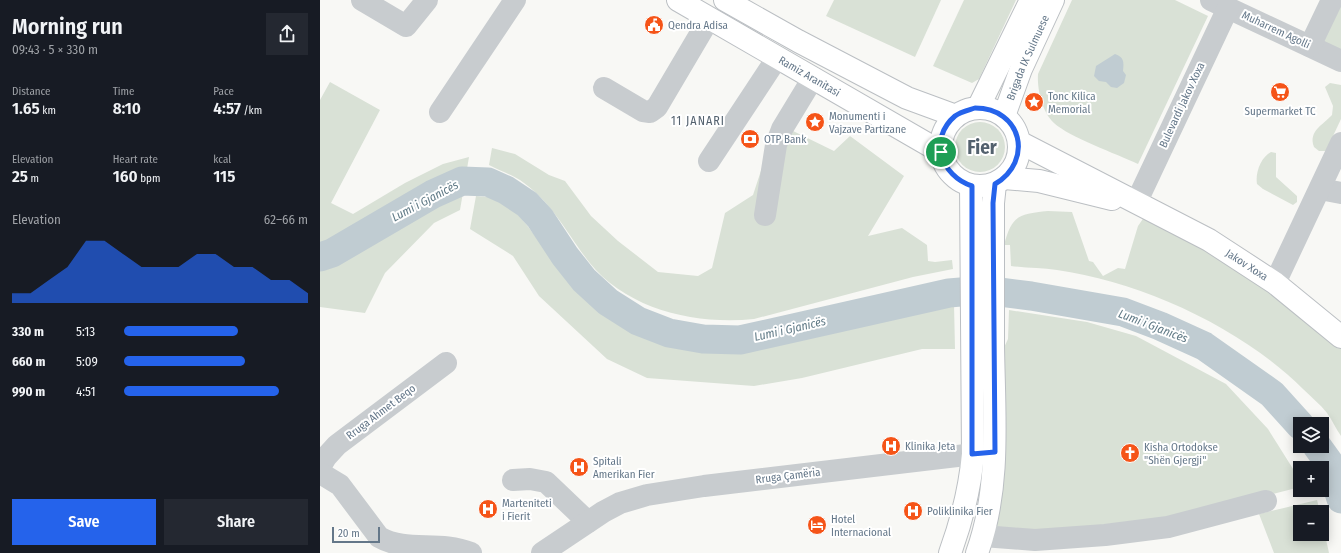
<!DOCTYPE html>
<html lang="en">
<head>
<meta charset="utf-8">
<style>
	body { margin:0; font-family:"Fira Sans Condensed",sans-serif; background:#242831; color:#f1f3f6; height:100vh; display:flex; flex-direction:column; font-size:15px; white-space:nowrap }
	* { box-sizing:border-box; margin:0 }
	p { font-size:13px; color:#9ea1a6 }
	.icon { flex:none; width:22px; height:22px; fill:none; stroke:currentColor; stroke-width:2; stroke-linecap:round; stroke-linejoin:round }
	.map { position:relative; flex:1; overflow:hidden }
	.drawer { display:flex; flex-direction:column; background:#171b24; width:320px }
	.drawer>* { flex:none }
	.buttons { position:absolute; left:973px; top:417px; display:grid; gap:8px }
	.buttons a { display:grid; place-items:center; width:36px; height:36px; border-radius:0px; background:#171b24; box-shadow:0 2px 10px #0003; font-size:20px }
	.scale { position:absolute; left:12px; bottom:10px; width:48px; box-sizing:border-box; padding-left:4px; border:2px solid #647789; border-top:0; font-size:11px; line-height:14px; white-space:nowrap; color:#647789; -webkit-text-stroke:3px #fff; paint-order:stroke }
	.pin { position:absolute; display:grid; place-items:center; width:34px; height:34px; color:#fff; margin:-17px; border:2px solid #fff; border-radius:50%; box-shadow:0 1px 4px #0007 }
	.round { display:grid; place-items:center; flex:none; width:42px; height:42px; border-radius:0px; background:#242831 }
	.headline { display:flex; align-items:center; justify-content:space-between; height:68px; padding:0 12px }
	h1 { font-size:22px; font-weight:600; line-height:30px }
	.stats { display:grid; grid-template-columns:repeat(3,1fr); gap:6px; height:68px; padding:4px 12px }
	.stats div { display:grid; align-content:center }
	.stats b { font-size:17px; font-weight:600 }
	.stats small { font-size:11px; font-weight:400 }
	.stats p { font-size:11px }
	.chart { height:112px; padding:8px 12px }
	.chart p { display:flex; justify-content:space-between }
	.chart svg { width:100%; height:72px; margin-top:4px; fill:#2563eb; opacity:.7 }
	.primary-button { display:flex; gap:8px; margin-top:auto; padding:8px 12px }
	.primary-button a { flex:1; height:46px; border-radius:0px; background:#2563eb; color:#fff; font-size:16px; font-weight:600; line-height:46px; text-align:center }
	.primary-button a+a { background:#242831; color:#f1f3f6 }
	ul { padding:0 12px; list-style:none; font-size:13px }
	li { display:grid; grid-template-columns:64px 48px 1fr; align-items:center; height:30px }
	li i { height:10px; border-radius:5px; background:#2563eb }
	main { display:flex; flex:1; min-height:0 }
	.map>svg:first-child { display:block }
	.green { fill:#d9e1d6 }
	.water { fill:#c0ccd2 }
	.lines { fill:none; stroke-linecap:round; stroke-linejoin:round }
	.river { stroke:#c0ccd2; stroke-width:29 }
	.major-casing { stroke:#bbbfc3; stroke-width:24 }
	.minor { stroke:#c8cccf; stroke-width:22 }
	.major { stroke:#fff; stroke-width:22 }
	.route-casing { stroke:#fff; stroke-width:8 }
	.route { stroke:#2563eb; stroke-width:5 }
	.labels { text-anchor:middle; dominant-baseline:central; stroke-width:4; stroke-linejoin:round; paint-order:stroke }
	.poi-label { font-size:11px; fill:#647789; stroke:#fff; text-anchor:start }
	.street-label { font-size:11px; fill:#647789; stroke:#fff }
	.neighbourhood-label { font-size:12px; letter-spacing:1px; fill:#53616e; stroke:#fff }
	.water-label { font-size:12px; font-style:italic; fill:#5f7985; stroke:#fff }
	.town-label { font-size:19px; font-weight:bold; fill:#53616e; stroke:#fff }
</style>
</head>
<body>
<main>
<section class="drawer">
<div class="headline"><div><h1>Morning run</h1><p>09:43 · 5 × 330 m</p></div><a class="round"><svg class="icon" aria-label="share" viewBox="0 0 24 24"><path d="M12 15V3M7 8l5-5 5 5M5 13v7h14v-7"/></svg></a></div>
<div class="stats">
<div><p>Distance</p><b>1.65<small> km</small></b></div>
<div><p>Time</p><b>8:10</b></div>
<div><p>Pace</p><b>4:57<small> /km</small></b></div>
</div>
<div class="stats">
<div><p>Elevation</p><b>25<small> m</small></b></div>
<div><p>Heart rate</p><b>160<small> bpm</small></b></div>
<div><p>kcal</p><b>115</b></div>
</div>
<div class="chart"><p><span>Elevation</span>62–66 m</p>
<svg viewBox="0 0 160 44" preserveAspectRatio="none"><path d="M0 44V38L10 38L20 30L30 22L40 6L50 6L60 14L70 22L80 22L90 22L100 14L110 14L120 22L130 22L140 30L150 30L160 38V44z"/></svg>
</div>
<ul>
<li><b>330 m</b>5:13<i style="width:62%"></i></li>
<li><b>660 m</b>5:09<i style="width:66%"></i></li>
<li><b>990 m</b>4:51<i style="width:84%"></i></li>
</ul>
<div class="primary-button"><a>Save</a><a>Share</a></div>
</section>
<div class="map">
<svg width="1021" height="553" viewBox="0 0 1021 553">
	<rect width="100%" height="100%" fill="#f8f8f5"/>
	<!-- green -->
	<g class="green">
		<polygon points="514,0 621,0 595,57 506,16"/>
		<polygon points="644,0 696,0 659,79 652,83 613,66"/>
		<path d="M752,0H855L888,16L818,164C797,154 749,137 734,123C722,112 717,89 718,74Z"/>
		<polygon points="1021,0 1021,57 987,41"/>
		<polygon points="10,82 60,110 11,203 33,214 85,183 123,164 149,157 140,210 114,223 65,273 45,313 0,307 0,100"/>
		<path d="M1010,83L1021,85V119L1006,151H999L994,147C988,131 1003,125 1012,115L1013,106L1005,87Z"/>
		<circle cx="660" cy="147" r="25"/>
		<path d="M471,130L514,151L530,136L584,176L548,236L582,228L607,245L608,261L615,262L632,260L633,269L593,277L434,319C376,325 307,310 269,262C248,235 233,204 204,183C194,175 180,171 169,165L172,148L195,154L229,175L245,181L271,216L298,241L338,272L378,276L392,268L405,213L433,195L453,134Z"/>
		<path d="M951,152L956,153V177L977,196V202L973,205L943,189L937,184C935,173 941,157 951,152Z"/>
		<path d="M156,196C162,197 169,196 175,198C200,206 227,256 245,276C298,332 351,355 428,350L592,309L623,304H634L635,349H602L482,378L434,386L327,378L287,359L219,296L193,256L150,229Z"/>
		<path d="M728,211L752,212L769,261L773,262L783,276L798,268L805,269L818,226L827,213L888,244L1021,344V436C1016,429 1012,420 1007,413C1000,404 991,397 983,389C922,328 822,282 737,270C722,268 706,268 691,266L690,245H684C692,215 699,214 728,211Z"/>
		<polygon points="689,310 767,322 816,336 906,384 948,429 980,480 980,487 848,521 715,535 668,532 680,356 688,339"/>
		<polygon points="997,500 1000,512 980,512 980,534 1002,534 1002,521 1009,553 954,553 939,514"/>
	</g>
	<!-- water -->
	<path class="water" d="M795,54C804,57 804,62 803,71L806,75L804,83L797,88L791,87L786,82L779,81L774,76L776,66Z"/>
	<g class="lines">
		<!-- river -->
		<g class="river">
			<polyline points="0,257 12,253 113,194 142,181 168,182 186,190 207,204 220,218 245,256 264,280 288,302 318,321 349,333 383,339 420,340 629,293 664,290 711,296 803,312 840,326 884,346 952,394 980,425"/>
			<polyline points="997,446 1010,464 1021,499"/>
		</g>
		<!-- major casing -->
		<g class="major-casing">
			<g id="major">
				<path id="s1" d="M358,0L621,152"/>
				<polyline points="405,0 478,41 587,98 636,116"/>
				<polyline points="658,108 711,0"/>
				<circle cx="660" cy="147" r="39"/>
				<path id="s2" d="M684,116L701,69L733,0"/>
				<path id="s3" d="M699,142L889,240L955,283L1021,337"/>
				<polyline points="684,178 719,181 792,199"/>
				<path d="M630,553C642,520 650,489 653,454L651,186"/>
				<path d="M657,553C681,487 674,415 673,346C673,298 673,250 673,203L675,184"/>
			</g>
		</g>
		<!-- minor -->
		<g class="minor">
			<polyline points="42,0 86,26 107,0"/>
			<polyline points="891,0 1021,61"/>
			<polyline points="990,46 1012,0"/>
			<polyline points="284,88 323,111 330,112 337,107 389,19"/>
			<polyline points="120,112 195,0"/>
			<polyline points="389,161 457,58"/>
			<polyline points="1000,189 1021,193"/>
			<polyline points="817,201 908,8"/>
			<polyline points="445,215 456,145 462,129 493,78"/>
			<polyline points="955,283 1021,143"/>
			<polyline points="0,467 6,457 17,445 126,363"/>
			<path d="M0,473L20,485L59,537C87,553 118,540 151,553"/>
			<polyline points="193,480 210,479 226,482 268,522"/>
			<polyline points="663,536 715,540 785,535 848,527 946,501"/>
			<polyline points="222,553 283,512 300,503 327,495 384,486 671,452"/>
		</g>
		<!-- major -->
		<use href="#major" class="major"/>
	</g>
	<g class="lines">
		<!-- route casing -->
		<g class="route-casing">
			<path id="route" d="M655,108C702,108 714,161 675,184L673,203L675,452L652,454V186C621,176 608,139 635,116C640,112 649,110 655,108Z"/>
		</g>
		<!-- route -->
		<use href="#route" class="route"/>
	</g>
	<!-- icons -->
	<defs>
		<g id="civic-disc" transform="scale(1)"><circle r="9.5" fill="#f55418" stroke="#fff"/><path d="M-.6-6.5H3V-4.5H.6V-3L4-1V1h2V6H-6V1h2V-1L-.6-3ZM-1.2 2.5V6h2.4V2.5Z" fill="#fff"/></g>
		<g id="supermarket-disc" transform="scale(1)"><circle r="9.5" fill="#f55418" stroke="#fff"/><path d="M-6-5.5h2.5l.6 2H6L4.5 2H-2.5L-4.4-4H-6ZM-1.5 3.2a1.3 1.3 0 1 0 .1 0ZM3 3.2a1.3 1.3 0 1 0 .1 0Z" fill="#fff"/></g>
		<g id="sight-disc" transform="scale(1)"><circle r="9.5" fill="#f55418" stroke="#fff"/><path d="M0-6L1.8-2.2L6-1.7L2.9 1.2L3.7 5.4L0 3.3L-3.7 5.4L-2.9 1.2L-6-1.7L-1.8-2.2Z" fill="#fff"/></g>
		<g id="bank-disc" transform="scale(1)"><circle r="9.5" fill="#f55418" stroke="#fff"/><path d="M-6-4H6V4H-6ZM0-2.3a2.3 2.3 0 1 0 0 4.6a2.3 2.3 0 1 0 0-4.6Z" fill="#fff"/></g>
		<g id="hospital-disc" transform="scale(1)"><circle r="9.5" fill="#f55418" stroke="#fff"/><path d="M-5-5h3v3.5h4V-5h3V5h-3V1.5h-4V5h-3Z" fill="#fff"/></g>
		<g id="church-disc" transform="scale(1)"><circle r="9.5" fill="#f55418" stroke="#fff"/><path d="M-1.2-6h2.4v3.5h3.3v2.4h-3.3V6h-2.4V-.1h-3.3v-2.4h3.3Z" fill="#fff"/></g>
		<g id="hotel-disc" transform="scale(1)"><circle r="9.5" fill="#f55418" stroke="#fff"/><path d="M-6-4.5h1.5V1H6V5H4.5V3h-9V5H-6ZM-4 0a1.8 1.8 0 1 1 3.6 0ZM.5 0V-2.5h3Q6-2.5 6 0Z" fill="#fff"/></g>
	</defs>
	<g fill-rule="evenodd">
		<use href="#civic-disc" x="334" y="25"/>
		<use href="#supermarket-disc" x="960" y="92"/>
		<use href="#sight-disc" x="714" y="102"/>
		<use href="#sight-disc" x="495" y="122"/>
		<use href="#bank-disc" x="430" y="139"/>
		<use href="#hospital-disc" x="571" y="446"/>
		<use href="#church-disc" x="810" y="453"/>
		<use href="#hospital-disc" x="259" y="467"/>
		<use href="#hospital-disc" x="168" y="509"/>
		<use href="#hospital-disc" x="593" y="511"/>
		<use href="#hotel-disc" x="497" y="525"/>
	</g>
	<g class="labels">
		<!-- poi labels -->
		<g class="poi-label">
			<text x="348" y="25">Qendra Adisa</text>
			<text x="728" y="96">Tonc Kilica<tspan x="728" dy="13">Memorial</tspan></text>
			<text x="960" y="111" text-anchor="middle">Supermarket TC</text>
			<text x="509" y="116">Monumenti i<tspan x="509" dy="13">Vajzave Partizane</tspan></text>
			<text x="444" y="139">OTP Bank</text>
			<text x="585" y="446">Klinika Jeta</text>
			<text x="824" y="447">Kisha Ortodokse<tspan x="824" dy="13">"Shën Gjergji"</tspan></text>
			<text x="273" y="461">Spitali<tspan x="273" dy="13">Amerikan Fier</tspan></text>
			<text x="182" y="503">Marteniteti<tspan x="182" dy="13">i Fierit</tspan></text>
			<text x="607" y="511">Poliklinika Fier</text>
			<text x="511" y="519">Hotel<tspan x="511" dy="13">Internacional</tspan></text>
		</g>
		<!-- street labels -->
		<g class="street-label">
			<text transform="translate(956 30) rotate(25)">Muharrem Agolli</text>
			<text stroke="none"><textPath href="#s2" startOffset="63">Brigada IX Sulmuese</textPath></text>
			<text stroke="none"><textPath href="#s1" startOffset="152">Ramiz Aranitasi</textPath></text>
			<text transform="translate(862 105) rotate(-65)">Bulevardi Jakov Xoxa</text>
			<text stroke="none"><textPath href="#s3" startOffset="259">Jakov Xoxa</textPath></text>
			<text transform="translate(61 412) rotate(-37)">Rruga Ahmet Beqo</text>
			<text transform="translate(468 476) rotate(-7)">Rruga Çamëria</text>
		</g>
		<!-- neighbourhood labels -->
		<g class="neighbourhood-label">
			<text x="378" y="121">11 JANARI</text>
		</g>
		<!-- water labels -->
		<g class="water-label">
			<text transform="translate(105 201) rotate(-28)">Lumi i Gjanicës</text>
			<text transform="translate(833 326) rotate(21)">Lumi i Gjanicës</text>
			<text transform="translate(470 329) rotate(-13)">Lumi i Gjanicës</text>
		</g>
		<!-- town labels -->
		<g class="town-label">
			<text x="662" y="147">Fier</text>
		</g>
	</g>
</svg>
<div class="buttons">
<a><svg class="icon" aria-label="layers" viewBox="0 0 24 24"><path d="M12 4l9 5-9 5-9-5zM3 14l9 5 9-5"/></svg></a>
<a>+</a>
<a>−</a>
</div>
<div class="scale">20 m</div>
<div class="pin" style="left:621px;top:152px;background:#1e9e55"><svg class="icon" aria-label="arrive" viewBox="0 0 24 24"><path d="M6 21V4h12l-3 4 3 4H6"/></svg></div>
</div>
</main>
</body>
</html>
